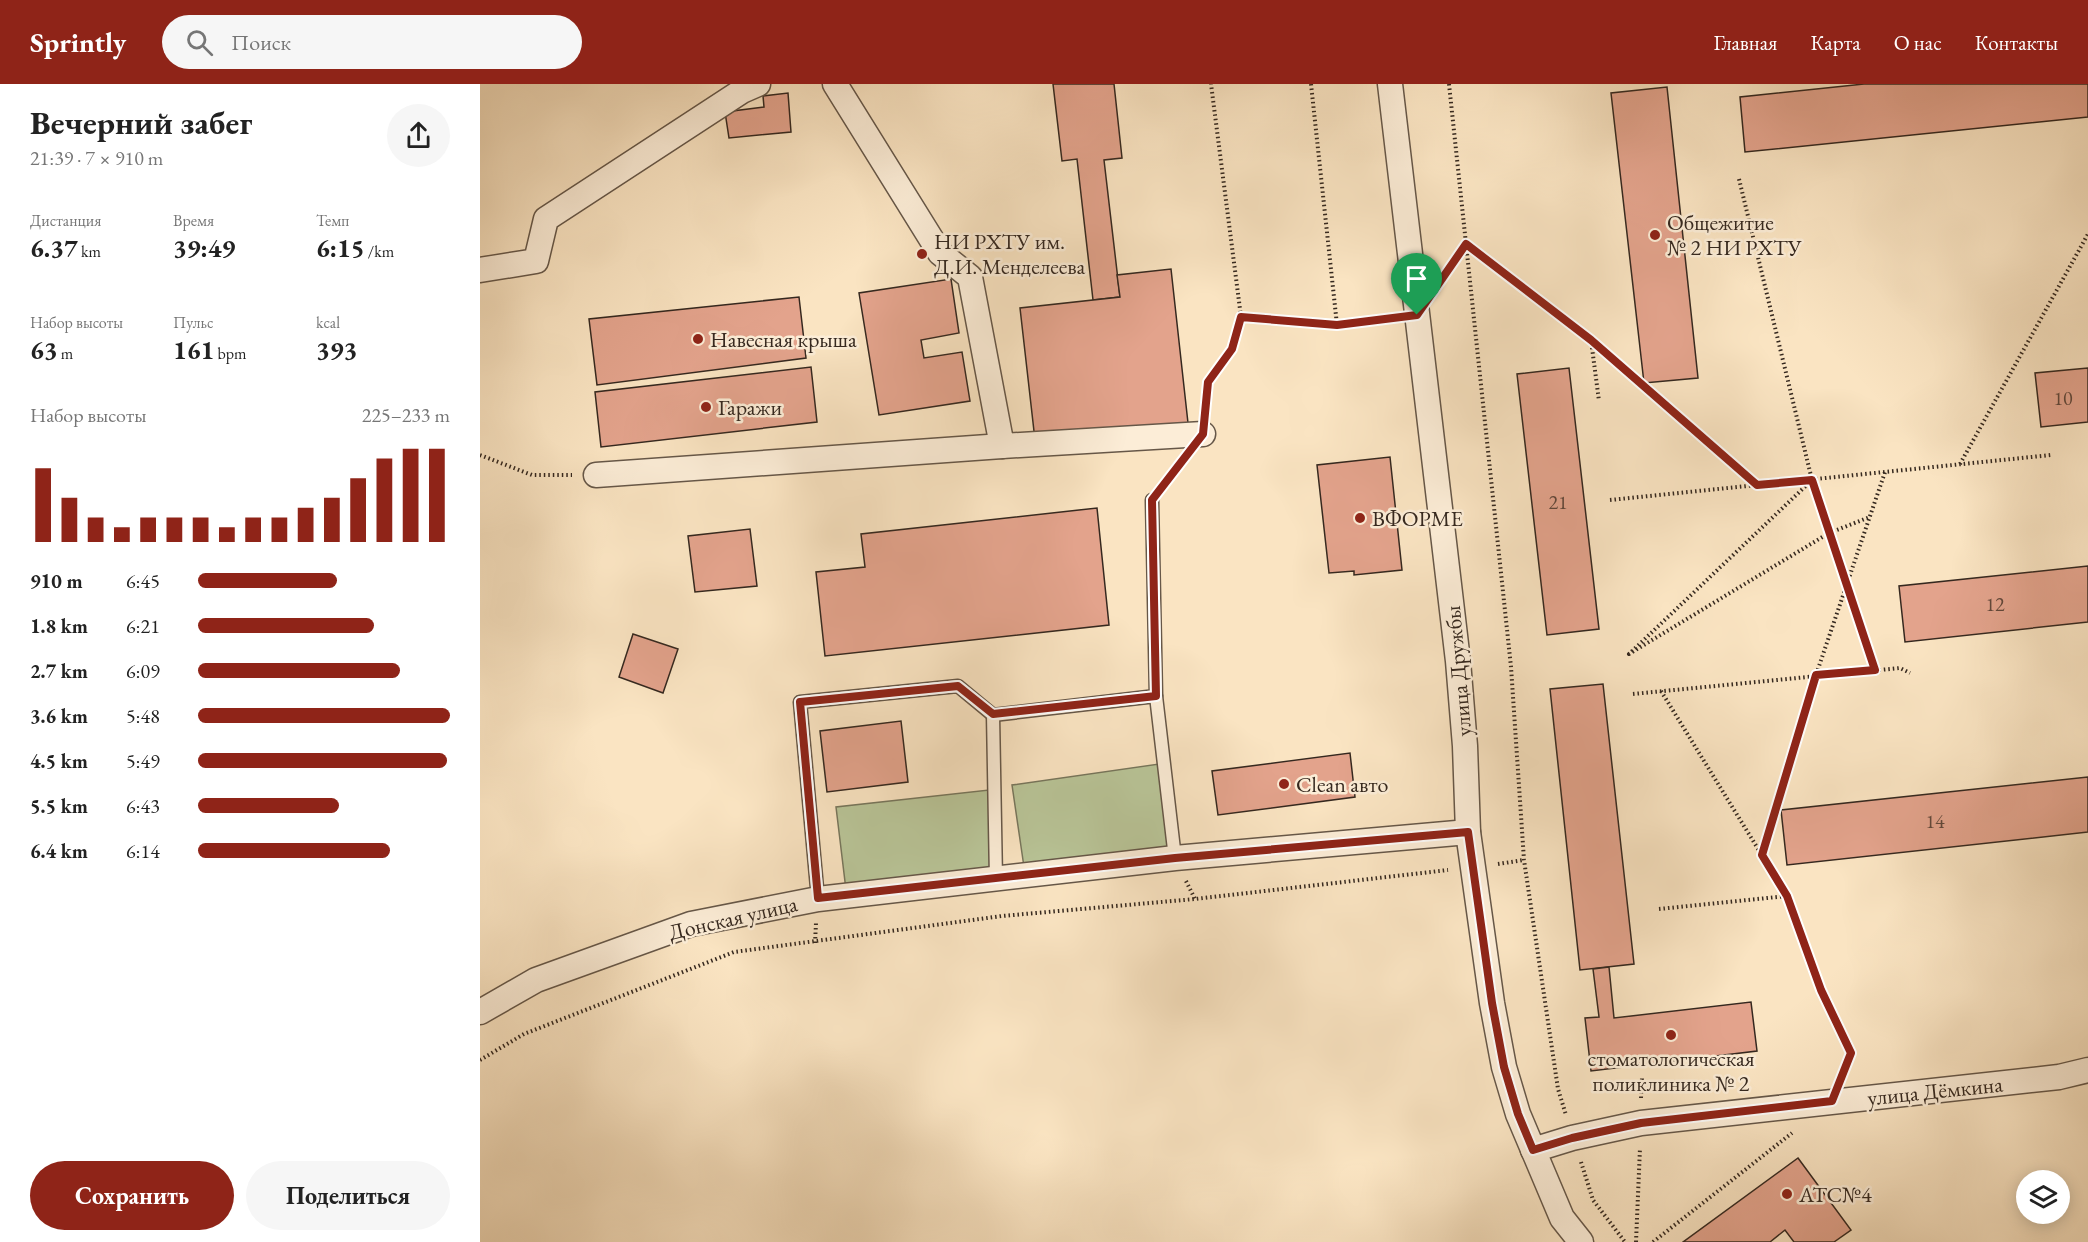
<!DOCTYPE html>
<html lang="ru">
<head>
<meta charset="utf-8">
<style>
	body { margin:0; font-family:"EB Garamond",serif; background:#f6f6f6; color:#222; height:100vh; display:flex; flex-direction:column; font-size:22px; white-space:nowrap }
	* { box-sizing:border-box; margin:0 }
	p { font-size:20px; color:#767676 }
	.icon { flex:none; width:33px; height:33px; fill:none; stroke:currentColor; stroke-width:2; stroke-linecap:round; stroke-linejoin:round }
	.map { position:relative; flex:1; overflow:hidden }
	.panel { display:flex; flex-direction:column; background:#fff; width:480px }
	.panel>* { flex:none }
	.controls { position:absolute; left:1536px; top:1086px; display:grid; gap:12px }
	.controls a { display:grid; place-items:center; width:54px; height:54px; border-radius:50%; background:#fff; box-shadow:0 3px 15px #0003; font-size:30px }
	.pin { position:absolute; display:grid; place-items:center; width:51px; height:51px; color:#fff; margin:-62px -26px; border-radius:50% 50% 50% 0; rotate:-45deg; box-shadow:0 0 6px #0007 }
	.pin .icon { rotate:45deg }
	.round { display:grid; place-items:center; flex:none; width:63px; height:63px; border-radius:32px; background:#f6f6f6 }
	.headline { display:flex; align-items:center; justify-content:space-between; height:102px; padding:0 30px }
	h1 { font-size:33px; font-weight:700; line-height:45px }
	.figures { display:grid; grid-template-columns:repeat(3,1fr); gap:9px; height:102px; padding:6px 30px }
	.figures div { display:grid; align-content:center }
	.figures b { font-size:26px; font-weight:700 }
	.figures small { font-size:16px; font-weight:400 }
	.figures p { font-size:16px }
	.chart { height:168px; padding:12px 30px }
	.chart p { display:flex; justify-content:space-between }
	.chart svg { width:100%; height:108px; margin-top:6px; stroke:#8f2418; stroke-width:6 }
	.action { display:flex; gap:12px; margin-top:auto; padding:12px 30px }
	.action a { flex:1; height:69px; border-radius:36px; background:#8f2418; color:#fff; font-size:24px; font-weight:700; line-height:69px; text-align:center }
	.action a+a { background:#f6f6f6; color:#222 }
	ul { padding:0 30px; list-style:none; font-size:20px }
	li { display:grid; grid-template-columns:96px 72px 1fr; align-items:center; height:45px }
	li i { height:15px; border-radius:8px; background:#8f2418 }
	header { display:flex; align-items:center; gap:36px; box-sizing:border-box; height:84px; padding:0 30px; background:#8f2418; color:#fff }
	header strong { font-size:28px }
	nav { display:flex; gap:33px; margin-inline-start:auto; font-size:21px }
	.search { width:420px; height:54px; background:#f6f6f6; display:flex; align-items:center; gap:15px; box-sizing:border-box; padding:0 21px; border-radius:33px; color:#767676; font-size:22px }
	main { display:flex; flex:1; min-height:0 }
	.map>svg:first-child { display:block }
	.green { fill:#b9c598; stroke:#77765c; stroke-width:1.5 }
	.building { fill:#e3a38c; stroke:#35281f; stroke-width:1.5 }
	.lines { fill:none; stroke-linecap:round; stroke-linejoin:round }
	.lane-casing { stroke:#665748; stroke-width:15 }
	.street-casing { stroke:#665748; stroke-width:27 }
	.path { stroke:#35281f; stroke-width:4; stroke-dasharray:1.5 3; stroke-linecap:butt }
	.lane { stroke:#fcedd7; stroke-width:12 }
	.street { stroke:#fcedd7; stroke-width:24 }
	.route-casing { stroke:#fff; stroke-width:12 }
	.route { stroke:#8f2418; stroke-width:8 }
	.poi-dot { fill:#8f2418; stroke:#fcedd7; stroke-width:2 }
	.labels { text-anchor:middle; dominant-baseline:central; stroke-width:5; stroke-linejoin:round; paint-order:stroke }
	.number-label { font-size:20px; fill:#60473a }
	.poi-label { font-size:22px; fill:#35281f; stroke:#fcedd7; text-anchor:start }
	.street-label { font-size:22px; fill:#35281f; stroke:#fcedd7 }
</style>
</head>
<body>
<header>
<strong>Sprintly</strong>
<div class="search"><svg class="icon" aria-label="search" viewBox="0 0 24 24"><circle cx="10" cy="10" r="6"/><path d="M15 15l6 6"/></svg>Поиск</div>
<nav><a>Главная</a><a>Карта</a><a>О нас</a><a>Контакты</a></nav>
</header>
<main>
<section class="panel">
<div class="headline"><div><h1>Вечерний забег</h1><p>21:39 · 7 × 910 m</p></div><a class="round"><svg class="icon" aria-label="share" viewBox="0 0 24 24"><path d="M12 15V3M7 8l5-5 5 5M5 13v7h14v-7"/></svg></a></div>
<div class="figures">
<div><p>Дистанция</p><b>6.37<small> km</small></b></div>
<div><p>Время</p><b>39:49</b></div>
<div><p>Темп</p><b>6:15<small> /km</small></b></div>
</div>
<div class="figures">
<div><p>Набор высоты</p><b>63<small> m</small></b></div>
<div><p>Пульс</p><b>161<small> bpm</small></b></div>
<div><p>kcal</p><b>393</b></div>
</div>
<div class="chart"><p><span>Набор высоты</span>225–233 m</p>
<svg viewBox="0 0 160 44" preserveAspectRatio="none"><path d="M5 44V14M15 44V26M25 44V34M35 44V38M45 44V34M55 44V34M65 44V34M75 44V38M85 44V34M95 44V34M105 44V30M115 44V26M125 44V18M135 44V10M145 44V6M155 44V6"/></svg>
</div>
<ul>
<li><b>910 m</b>6:45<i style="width:55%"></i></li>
<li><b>1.8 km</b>6:21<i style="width:70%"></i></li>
<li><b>2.7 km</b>6:09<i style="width:80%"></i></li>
<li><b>3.6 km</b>5:48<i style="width:100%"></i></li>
<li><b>4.5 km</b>5:49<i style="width:99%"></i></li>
<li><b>5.5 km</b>6:43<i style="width:56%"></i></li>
<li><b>6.4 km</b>6:14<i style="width:76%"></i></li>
</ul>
<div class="action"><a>Сохранить</a><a>Поделиться</a></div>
</section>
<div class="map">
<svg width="1608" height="1158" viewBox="0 0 1608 1158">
	<rect width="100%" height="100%" fill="#fae4c2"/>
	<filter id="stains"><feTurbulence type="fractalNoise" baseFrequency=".00333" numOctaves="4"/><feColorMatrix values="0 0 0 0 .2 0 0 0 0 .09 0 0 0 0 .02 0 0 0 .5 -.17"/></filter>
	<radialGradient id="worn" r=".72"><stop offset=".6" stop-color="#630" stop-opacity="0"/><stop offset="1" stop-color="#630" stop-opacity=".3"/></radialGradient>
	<!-- green -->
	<g class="green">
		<polygon points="686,679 698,761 544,783 532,701"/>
		<polygon points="509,706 519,788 366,806 356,723"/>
	</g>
	<!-- building -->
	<g class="building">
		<polygon points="573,0 634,0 642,74 624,76 640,213 613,216 597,75 582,77"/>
		<polygon points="1384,0 1608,0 1608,33 1265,68 1260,13"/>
		<polygon points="1187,3 1218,294 1164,299 1131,9"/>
		<polygon points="308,9 311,48 249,54 245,28 284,23 283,12"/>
		<polygon points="691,185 708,339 555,356 540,224 640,213 637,191"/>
		<polygon points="471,195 479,249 441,256 444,274 482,268 490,317 399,331 379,209"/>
		<polygon points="319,213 326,274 117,301 109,235"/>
		<polygon points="331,283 337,338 121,363 115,308"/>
		<polygon points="1089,284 1119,545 1067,551 1037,290"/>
		<polygon points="1608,284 1608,338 1561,343 1555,289"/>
		<polygon points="910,373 922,486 874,491 874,487 849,489 837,381"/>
		<polygon points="617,424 629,541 345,572 336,488 385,483 381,450"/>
		<polygon points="270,445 277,502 215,508 208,452"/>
		<polygon points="1608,482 1608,538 1425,558 1419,502"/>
		<polygon points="153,550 198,565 183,609 139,593"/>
		<polygon points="1123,600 1154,880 1100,886 1070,605"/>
		<polygon points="421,637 428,698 347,708 340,647"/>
		<polygon points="870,669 875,713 738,731 732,687"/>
		<polygon points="1608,693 1608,748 1307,781 1301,726"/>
		<polygon points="1129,883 1134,934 1271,918 1277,967 1111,987 1105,934 1119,933 1113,885"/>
		<polygon points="1318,1074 1371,1146 1354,1158 1314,1158 1305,1146 1290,1158 1203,1158"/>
	</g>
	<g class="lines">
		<!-- lane casing -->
		<g class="lane-casing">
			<g id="lane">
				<polyline points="672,416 676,612 695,774"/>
				<polyline points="513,631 516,795"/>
				<polyline points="338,815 320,618 478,602 513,631 676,612"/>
			</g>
		</g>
		<!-- street casing -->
		<g class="street-casing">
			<g id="street">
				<polyline points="355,0 460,169 490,193 522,362 723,350"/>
				<polyline points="910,0 978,577 985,662 988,748 1012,919 1024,983 1038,1030 1082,1134 1101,1158"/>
				<polyline points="0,186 56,177 66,135 262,7 278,0"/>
				<polyline points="116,391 522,362"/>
				<polyline points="0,928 56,896 211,840 338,815 695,774 988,748"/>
				<polyline points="1053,1066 1092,1054 1161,1039 1579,993 1608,986"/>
			</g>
		</g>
		<!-- path -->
		<g class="path">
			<polyline points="831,0 857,241"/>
			<polyline points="969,0 1031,583 1044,776 1078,1005 1086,1031"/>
			<polyline points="1259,95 1332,396 1395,586"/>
			<polyline points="960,198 986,160 1111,256 1119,317"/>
			<polyline points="761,233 857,241 912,234"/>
			<polyline points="1111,256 1277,401"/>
			<polyline points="725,327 728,298 752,265 761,233 731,0"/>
			<polyline points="0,371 52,391 92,391"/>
			<polyline points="1480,380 1608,150"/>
			<polyline points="1332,396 1149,570 1349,449 1390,433"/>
			<polyline points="684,401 704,376"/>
			<polyline points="1130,416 1571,371"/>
			<polyline points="1181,607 1307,812 1341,906 1371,969 1362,991"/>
			<polyline points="1153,610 1420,584 1430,589"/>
			<polyline points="1282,771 1336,591 1405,388"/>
			<polyline points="1018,780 1044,776"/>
			<polyline points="706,797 715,815"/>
			<polyline points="1179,825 1307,812"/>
			<polyline points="335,859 336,839"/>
			<polyline points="0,976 44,950 254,868 522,832 715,815 968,786"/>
			<polyline points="1161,1014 1162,994"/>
			<polyline points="1101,1078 1113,1116 1145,1158"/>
			<polyline points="1156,1158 1160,1064"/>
			<polyline points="1173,1158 1312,1049"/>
		</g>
		<!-- lane -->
		<use href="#lane" class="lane"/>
		<!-- street -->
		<use href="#street" class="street"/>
	</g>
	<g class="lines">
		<!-- route casing -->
		<g class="route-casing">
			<polygon id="route" points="986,160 1111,256 1277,401 1332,396 1395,586 1336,591 1282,771 1307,812 1341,906 1371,969 1352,1017 1161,1039 1092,1054 1053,1066 1038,1030 1024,983 1012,919 988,748 695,774 338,814 320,618 478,602 513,630 676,612 672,416 723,350 728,298 752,265 761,233 857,241 937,231"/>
		</g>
		<!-- route -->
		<use href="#route" class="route"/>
	</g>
	<!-- markers -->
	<g class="poi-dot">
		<circle cx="1175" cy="151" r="6"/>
		<circle cx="442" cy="170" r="6"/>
		<circle cx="218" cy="255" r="6"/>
		<circle cx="226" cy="323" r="6"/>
		<circle cx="880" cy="434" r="6"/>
		<circle cx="804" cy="700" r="6"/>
		<circle cx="1191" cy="951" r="6"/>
		<circle cx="1307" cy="1110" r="6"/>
	</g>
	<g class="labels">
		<!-- number labels -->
		<g class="number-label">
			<text x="1583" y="314">10</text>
			<text x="1078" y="418">21</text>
			<text x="1515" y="520">12</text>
			<text x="1455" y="737">14</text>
		</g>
		<!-- poi labels -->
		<g class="poi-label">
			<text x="1187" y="138">Общежитие<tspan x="1187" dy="25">№ 2 НИ РХТУ</tspan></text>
			<text x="454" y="157">НИ РХТУ им.<tspan x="454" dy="25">Д.И. Менделеева</tspan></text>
			<text x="230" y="255">Навесная крыша</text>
			<text x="238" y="323">Гаражи</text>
			<text x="892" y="434">ВФОРМЕ</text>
			<text x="816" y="700">Сlean авто</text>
			<text x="1191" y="974" text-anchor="middle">стоматологическая<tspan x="1191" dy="25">поликлиника № 2</tspan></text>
			<text x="1319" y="1110">АТС№4</text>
		</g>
		<!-- street labels -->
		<g class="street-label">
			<text transform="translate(978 587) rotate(-95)">улица Дружбы</text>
			<text transform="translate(253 834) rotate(-13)">Донская улица</text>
			<text transform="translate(1455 1007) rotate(-6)">улица Дёмкина</text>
		</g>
	</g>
	<rect width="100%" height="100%" filter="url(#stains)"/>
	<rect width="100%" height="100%" fill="url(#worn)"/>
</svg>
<div class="controls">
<a><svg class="icon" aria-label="layers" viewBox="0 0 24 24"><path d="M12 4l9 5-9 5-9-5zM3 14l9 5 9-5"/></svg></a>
</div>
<div class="pin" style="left:937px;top:231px;background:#1e9e55"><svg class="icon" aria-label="arrive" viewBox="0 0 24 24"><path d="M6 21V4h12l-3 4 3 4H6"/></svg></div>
</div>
</main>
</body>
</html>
